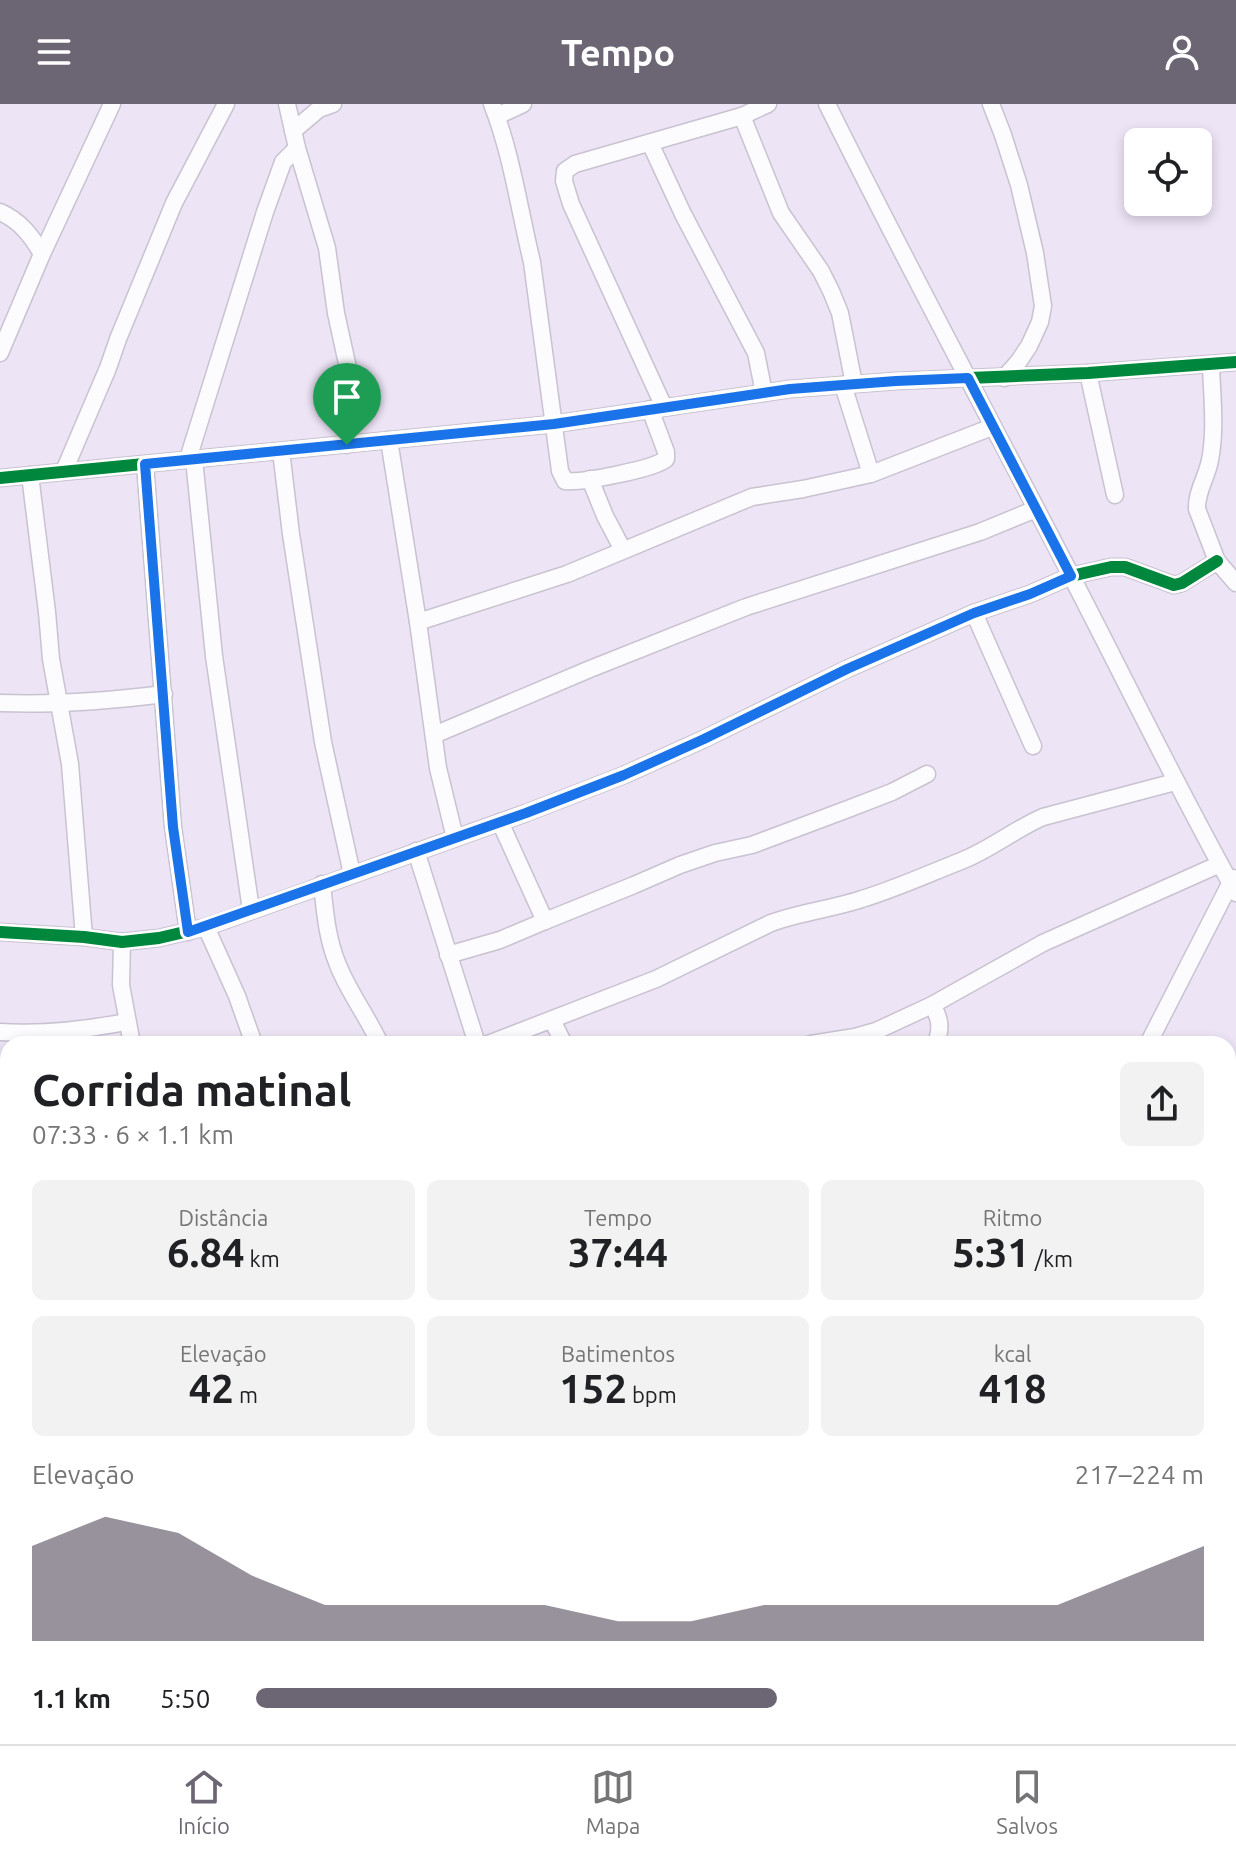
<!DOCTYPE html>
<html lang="pt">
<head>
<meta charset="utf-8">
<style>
	body { margin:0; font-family:Ubuntu,sans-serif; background:#f2f2f2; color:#202124; height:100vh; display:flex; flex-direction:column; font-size:30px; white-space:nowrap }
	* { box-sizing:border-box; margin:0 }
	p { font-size:26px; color:#757577 }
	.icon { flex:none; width:44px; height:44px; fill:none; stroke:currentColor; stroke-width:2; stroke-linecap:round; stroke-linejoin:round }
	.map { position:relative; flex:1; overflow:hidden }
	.details { position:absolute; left:0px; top:932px; width:1236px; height:708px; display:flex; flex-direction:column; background:#fff; border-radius:24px 24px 0 0; box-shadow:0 4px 12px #0003 }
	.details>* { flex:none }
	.buttons { position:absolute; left:1124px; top:24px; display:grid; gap:16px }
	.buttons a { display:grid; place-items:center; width:88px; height:88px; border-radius:12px; background:#fff; box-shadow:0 4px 12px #0003; font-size:40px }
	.pin { position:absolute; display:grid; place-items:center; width:68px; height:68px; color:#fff; margin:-82px -34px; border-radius:50% 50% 50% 0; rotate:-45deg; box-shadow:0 0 8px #0007 }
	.pin .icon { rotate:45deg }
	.round { display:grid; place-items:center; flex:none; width:84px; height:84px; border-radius:12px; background:#f2f2f2 }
	.summary { display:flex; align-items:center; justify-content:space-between; height:136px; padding:0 32px }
	h1 { font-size:44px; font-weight:600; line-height:60px }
	.stats { display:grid; grid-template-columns:repeat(3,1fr); gap:12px; height:136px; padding:8px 32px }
	.stats div { display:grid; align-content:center; border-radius:12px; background:#f2f2f2; text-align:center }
	.stats b { font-size:40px; font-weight:600 }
	.stats small { font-size:22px; font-weight:400 }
	.stats p { font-size:22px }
	.chart { height:224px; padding:16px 32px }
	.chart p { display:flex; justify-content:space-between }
	.chart svg { width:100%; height:144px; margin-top:8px; fill:#6c6573; opacity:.7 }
	ul { padding:0 32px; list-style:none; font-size:26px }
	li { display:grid; grid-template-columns:128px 96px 1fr; align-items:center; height:60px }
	li i { height:20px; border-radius:10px; background:#6c6573 }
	header { display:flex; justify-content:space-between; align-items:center; height:104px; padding:0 32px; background:#6c6573; color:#fff; font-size:36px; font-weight:600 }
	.tabs { display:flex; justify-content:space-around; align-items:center; height:112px; border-top:2px solid #e0e0e0; background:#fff; font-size:22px; color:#757577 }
	.tabs a { display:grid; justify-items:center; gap:4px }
	.tabs .current { color:#6c6573 }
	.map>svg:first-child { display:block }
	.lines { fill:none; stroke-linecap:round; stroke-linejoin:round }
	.minor-casing { stroke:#c9c2d0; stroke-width:19 }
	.minor { stroke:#fcfbfe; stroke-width:16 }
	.cycleway-casing { stroke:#fff; stroke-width:17 }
	.cycleway { stroke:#00873e; stroke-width:12 }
	.route-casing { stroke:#fff; stroke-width:16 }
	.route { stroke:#1a73e8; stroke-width:10 }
</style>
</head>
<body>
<header><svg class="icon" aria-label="menu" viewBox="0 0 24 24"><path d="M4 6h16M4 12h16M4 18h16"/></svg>Tempo<svg class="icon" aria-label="person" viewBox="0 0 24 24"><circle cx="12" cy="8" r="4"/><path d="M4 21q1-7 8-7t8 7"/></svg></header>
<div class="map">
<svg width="1236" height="1640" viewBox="0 0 1236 1640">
	<rect width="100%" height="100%" fill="#ede4f6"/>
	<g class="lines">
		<!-- minor casing -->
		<g class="minor-casing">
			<g id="minor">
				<polyline points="287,0 297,44 327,144 336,209 348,264 350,288 347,341"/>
				<path d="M492,0C512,51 519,105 532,158L560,367L565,377C582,379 654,365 666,355V348L650,305"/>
				<path d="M827,0C903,153 984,304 1063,456C1121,567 1175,680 1236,789"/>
				<polyline points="991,0 1003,31 1019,81 1035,149 1043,202 1040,218 1029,242 1019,257 1004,274"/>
				<polyline points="497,12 523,0"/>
				<polyline points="742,12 781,109 821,167 831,187 840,209 854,280"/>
				<polyline points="293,27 319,5 333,0"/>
				<polyline points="650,39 683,110 756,249 764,289"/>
				<path d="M0,108C20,117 31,131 42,150"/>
				<polyline points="0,249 42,150 112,0"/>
				<path d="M1211,261C1212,292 1216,326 1210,356C1207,373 1196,388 1197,405L1217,457L1236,479"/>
				<polyline points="1088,269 1115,391"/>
				<polyline points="843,281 871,370"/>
				<polyline points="664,303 571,100 564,77 565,67 575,60 742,12 768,0"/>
				<polyline points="389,336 418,518 438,664 455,734"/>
				<polyline points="281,347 291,430 323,638 352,770"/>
				<polyline points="188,355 265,108 283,58 297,44"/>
				<polyline points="194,355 214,552 251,806"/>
				<polyline points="145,360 173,723 188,828"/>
				<polyline points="64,367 108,264 118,235 174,99 226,0"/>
				<polyline points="30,371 47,508 51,555 70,660 84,833"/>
				<polyline points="0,374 554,320 790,285 896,277 1088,269 1236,258"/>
				<polyline points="590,375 605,412 623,446"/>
				<polyline points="974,509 1033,642"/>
				<polyline points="418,518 567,470 752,393 803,385 871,370 992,323"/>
				<path d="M0,599C55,601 109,597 164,590"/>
				<polyline points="434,631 590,565 746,503 980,428 1036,405"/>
				<polyline points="500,718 545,817 634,781 680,761 715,749 752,741 848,705 892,688 927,670"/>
				<polyline points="416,747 477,940"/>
				<path d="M322,780C325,808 327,835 338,861C349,889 368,913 380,940"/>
				<polyline points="206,823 237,892 254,940"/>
				<polyline points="0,828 84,833 122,838 159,834 206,823 526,709 624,671 704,635 847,565 974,509 1030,490 1071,472 1111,463 1125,463 1174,481 1182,479 1217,457"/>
				<polyline points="122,838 121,881 132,940"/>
				<polyline points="448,851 500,836 545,817"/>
				<path d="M932,901C941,915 941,925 936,940"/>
				<polyline points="552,916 564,940"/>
				<path d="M0,928C43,931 84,926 126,918"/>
				<path d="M488,940L656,875L771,819C801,808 832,805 862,795C895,785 928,770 961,757C990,746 1015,725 1043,713L1175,678"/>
				<polyline points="811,940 855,933 876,927 932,901 1043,839 1220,760"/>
				<polyline points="1148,940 1233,774"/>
				<polyline points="1228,1021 1236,994"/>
				<polyline points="1228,1064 1236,1064"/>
				<polyline points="0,1068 8,1076"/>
				<polyline points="0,1185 8,1181"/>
				<polyline points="0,1203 8,1206"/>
				<polyline points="0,1348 8,1355"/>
				<polyline points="1228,1422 1236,1423"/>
				<polyline points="0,1488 8,1495"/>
				<polyline points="0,1539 8,1528"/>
				<polyline points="0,1568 8,1576"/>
				<polyline points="1228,1575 1236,1556"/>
				<polyline points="63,1632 71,1640"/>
				<polyline points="321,1632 324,1640"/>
				<polyline points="429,1632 435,1640"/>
				<polyline points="682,1632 702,1640"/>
				<polyline points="95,1640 105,1632"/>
				<polyline points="830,1640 833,1632"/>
				<polyline points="1033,1640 1037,1632"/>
				<polyline points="1202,1640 1205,1632"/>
			</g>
		</g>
		<!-- minor -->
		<use href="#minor" class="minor"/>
		<!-- cycleway casing -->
		<g class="cycleway-casing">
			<g id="cycleway">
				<polyline points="0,374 554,320 790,285 896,277 1088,269 1236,258"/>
				<polyline points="0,828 84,833 122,838 159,834 206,823 526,709 624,671 704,635 847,565 974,509 1030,490 1071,472 1111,463 1125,463 1174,481 1182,479 1217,457"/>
			</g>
		</g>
		<!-- cycleway -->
		<use href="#cycleway" class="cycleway"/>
	</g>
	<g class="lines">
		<!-- route casing -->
		<g class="route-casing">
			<polygon id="route" points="968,274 1071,472 1030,490 974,509 847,565 704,635 624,671 526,709 188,828 173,723 145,360 554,320 790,285 896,277"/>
		</g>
		<!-- route -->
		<use href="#route" class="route"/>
	</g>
</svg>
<div class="buttons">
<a><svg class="icon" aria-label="locate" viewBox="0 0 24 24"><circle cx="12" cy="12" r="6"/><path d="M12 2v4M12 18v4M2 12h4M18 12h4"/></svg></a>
</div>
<div class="pin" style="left:347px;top:341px;background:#1e9e55"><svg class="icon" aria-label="arrive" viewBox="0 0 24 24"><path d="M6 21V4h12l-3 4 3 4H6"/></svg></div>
<section class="details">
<div class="summary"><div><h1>Corrida matinal</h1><p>07:33 · 6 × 1.1 km</p></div><a class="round"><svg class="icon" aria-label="share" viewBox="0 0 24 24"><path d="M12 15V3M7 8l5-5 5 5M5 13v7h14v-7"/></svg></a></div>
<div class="stats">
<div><p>Distância</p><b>6.84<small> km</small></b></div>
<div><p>Tempo</p><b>37:44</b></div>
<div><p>Ritmo</p><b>5:31<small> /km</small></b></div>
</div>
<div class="stats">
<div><p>Elevação</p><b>42<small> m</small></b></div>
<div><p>Batimentos</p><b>152<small> bpm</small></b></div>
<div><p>kcal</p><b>418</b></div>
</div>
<div class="chart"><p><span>Elevação</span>217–224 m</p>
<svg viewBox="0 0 160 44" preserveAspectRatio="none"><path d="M0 44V15L10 6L20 11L30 24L40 33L50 33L60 33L70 33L80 38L90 38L100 33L110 33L120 33L130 33L140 33L150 24L160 15V44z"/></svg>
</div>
<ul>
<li><b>1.1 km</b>5:50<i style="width:55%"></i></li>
</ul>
</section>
</div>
<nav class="tabs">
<a class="current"><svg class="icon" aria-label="home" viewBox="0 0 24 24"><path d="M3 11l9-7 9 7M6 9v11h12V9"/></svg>Início</a>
<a><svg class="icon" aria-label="map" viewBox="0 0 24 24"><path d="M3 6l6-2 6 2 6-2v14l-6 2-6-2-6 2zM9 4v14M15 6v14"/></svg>Mapa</a>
<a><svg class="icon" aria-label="saved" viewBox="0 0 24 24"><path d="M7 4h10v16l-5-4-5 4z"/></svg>Salvos</a>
</nav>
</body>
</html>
